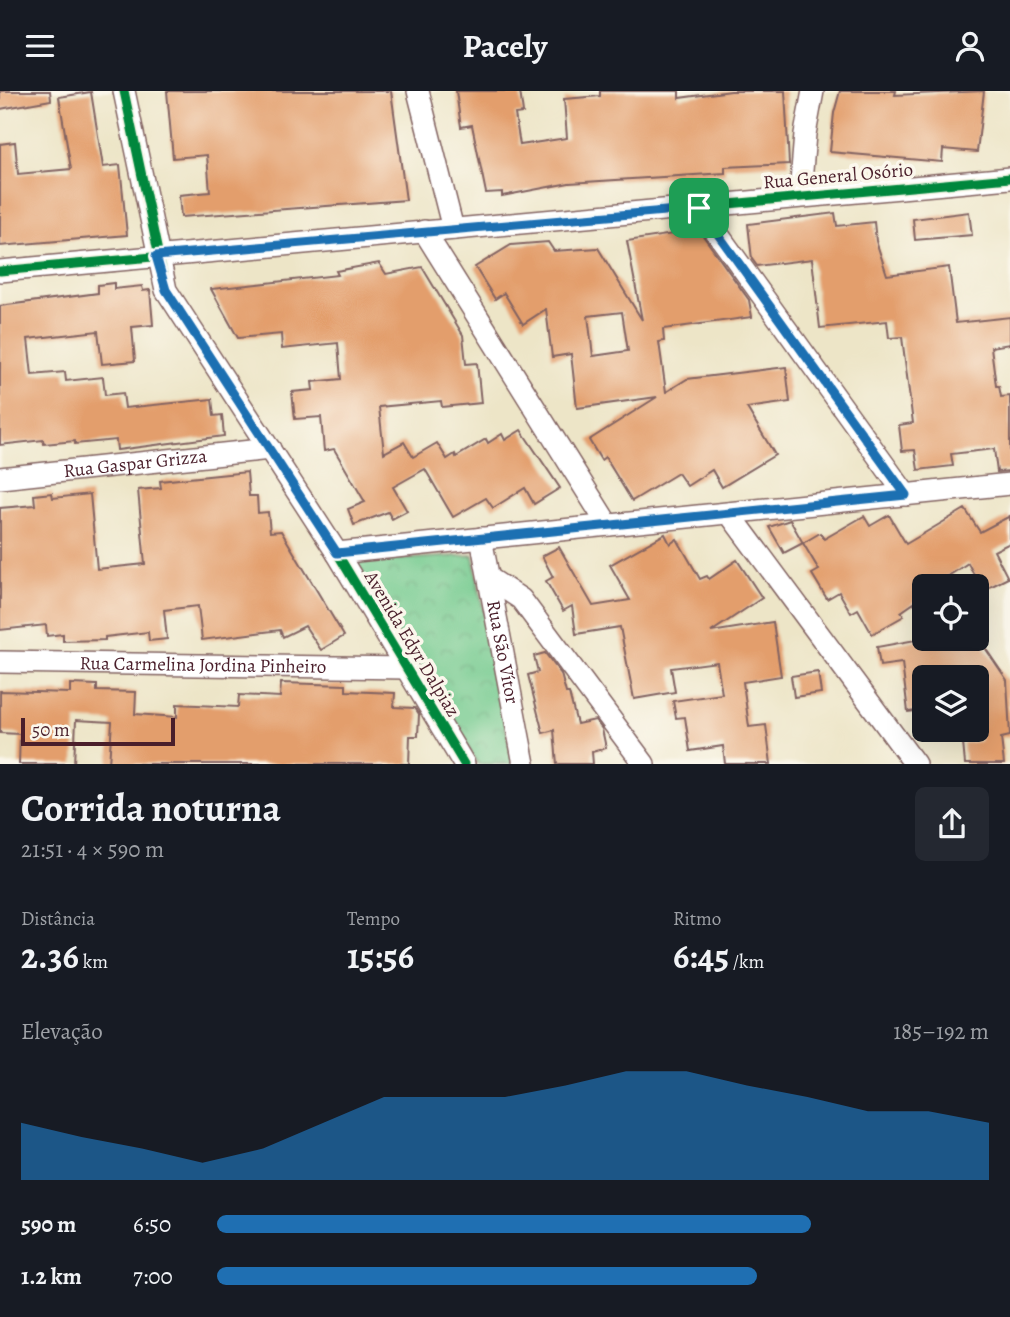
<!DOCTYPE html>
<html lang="pt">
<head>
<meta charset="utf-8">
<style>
	body { margin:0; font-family:Alegreya,serif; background:#242831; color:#f1f3f6; height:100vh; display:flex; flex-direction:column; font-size:26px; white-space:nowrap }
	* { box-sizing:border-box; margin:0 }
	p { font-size:23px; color:#9ea1a6 }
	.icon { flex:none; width:38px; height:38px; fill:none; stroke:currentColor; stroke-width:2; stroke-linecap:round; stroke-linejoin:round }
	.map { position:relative; height:673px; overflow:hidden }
	.details { display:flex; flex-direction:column; background:#171b24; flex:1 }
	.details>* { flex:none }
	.controls { position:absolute; left:912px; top:483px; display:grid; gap:14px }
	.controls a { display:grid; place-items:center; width:77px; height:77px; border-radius:10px; background:#171b24; box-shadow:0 7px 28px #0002; font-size:35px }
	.scale { position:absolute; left:21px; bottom:18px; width:154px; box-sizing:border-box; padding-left:7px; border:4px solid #4a1f2b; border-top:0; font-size:19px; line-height:24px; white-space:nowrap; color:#4a1f2b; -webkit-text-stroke:5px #fbf7ec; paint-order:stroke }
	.pin { position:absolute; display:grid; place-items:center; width:60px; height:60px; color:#fff; margin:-30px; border-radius:14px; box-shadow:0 4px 10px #0006 }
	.round { display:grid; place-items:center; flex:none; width:74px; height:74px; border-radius:10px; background:#242831 }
	.summary { display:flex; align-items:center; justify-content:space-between; height:119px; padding:0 21px }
	h1 { font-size:38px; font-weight:600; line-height:52px }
	.stats { display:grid; grid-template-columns:repeat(3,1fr); gap:10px; height:119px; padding:7px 21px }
	.stats div { display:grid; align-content:center }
	.stats b { font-size:35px; font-weight:600 }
	.stats small { font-size:19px; font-weight:400 }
	.stats p { font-size:19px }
	.chart { height:196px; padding:14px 21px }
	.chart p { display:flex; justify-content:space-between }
	.chart svg { width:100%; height:126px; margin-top:7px; fill:#1f6fb2; opacity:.7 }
	ul { padding:0 21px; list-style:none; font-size:23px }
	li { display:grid; grid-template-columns:112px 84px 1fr; align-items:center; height:52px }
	li i { height:18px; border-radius:9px; background:#1f6fb2 }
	header { display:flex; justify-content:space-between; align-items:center; height:91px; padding:0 21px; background:#171b24; font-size:32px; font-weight:600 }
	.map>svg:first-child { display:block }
	.park { fill:url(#park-crowns); stroke:#60755e; stroke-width:2 }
	.building { fill:#e39e6c; fill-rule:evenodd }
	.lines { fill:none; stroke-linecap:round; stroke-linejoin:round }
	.minor-casing { stroke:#836462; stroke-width:24 }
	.minor { stroke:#fff; stroke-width:21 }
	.cycleway-casing { stroke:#fbf7ec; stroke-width:13 }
	.cycleway { stroke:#00873e; stroke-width:9 }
	.route-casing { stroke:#fff; stroke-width:14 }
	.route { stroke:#1f6fb2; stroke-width:9 }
	.labels { text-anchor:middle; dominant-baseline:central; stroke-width:7; stroke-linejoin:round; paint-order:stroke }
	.street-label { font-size:19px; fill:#4a1f2b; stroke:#fbf7ec }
</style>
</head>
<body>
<header><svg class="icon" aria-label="menu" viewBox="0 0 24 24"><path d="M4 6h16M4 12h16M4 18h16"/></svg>Pacely<svg class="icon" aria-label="person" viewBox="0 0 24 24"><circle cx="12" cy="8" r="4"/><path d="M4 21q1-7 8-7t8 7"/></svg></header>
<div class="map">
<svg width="1010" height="673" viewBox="0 0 1010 673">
	<defs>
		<pattern id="park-crowns" width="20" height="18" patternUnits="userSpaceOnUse" patternTransform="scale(1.75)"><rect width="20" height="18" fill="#76cb90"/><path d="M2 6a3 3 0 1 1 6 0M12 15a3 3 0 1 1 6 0" fill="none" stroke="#68ae7c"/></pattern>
	</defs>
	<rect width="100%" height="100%" fill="#fbf7ec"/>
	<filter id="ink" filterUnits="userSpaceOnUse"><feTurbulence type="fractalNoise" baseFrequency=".0143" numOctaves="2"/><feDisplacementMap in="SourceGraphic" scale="14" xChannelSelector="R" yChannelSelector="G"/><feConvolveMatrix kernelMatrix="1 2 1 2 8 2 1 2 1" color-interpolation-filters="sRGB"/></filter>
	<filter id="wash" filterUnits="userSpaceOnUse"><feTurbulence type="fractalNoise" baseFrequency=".00686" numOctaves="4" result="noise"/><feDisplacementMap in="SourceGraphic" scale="28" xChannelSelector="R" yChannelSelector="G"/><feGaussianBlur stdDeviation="1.57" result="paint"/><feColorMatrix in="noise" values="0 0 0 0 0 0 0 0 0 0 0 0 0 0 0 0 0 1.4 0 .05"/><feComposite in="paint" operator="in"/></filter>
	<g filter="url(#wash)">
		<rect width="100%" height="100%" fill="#ede5c7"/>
		<!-- park -->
		<polygon class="park" points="473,464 513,673 478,673 354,471"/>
		<g id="blocks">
			<!-- building -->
			<g class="building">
				<polygon points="0,0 50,0 51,9 0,18"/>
				<polygon points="167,0 391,0 406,109 181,126 179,104 210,101 207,64 173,67"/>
				<polygon points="456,0 520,0 523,22 515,23 520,54 567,47 564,8 600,5 600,0 679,0 679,7 731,0 785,0 789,73 725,76 725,82 569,92 502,105 502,101 486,102 472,34 461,36"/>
				<polygon points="840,0 896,0 895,4 984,0 977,61 943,58 942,71 830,61 834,22"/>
				<polygon points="91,1 103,76 120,74 127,144 0,155 0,53 15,51 18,83 71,78 59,6"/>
				<polygon points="969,121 972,144 915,149 913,128"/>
				<polygon points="835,122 837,135 874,131 876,150 887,184 949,176 956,232 1010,226 1010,253 991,256 996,295 999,295 1001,306 1010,305 1010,380 997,381 994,358 951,363 953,375 918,379 915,359 902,360 899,334 913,332 902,246 889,247 887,230 820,237 812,168 757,175 752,168 748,133"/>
				<path d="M699,139L749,209L752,226L663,238L664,250L659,251L666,301L687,288L786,276L790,311L747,317L775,364L722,396L712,379L687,395L678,382L632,410L605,366L601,369L589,349L657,306L577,317L571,263L552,266L546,218L523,233L504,202L495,208L475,176L511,154L548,151L554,160L598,157L642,229L627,150ZM622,221L628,260L593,265L588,225Z"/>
				<polygon points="379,172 386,183 422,176 463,244 466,273 477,272 481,312 442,316 441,310 379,316 384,362 404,351 413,366 437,352 447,368 455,363 456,366 486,348 488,352 502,343 505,349 521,339 560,397 534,413 525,397 493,417 486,407 453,426 425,378 393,396 407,420 392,428 388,421 354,434 348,418 365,411 334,358 324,360 321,326 295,328 292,301 313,299 312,291 341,288 338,252 282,258 281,243 238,247 211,198 338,184 336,180"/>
				<polygon points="114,192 114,198 142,195 143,200 150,199 153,234 132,236 135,270 102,273 98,240 28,248 32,284 65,281 66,290 103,286 105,304 123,302 125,317 212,308 214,325 222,324 224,345 117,359 116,349 75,353 75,350 44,353 43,349 0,354 0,215 98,202 98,194"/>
				<polygon points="247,381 249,405 257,405 258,422 268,421 270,441 281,440 344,545 321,559 305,535 283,546 280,539 202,549 198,515 164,519 167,548 149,550 148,541 105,546 105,549 63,550 63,543 47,545 46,534 0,539 0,417 35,414 34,404 52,402 53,407 90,403 97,478 145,473 138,399 161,397 160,390"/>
				<polygon points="965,418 980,441 1010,425 1010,452 994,460 1008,487 982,500 968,472 933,495 924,495 924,505 901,521 904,525 872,543 858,518 851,522 839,501 827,508 812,483 819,479 803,452 820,442 824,448 864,425 870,435 889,424 906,453"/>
				<polygon points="790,429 803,452 784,462 769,436"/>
				<polygon points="665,443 670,453 677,448 700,488 707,485 709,488 737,469 762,507 711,541 773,531 781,585 743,591 749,636 766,634 771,673 725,673 723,655 690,660 685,626 676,627 673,610 722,603 717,571 671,577 675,601 634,608 620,536 576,543 572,515 563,520 546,490 553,486 542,465 559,456 593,515 630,509 610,474"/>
				<polygon points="921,548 979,548 1007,589 1010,645 1001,647 1004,673 965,673 963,652 980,650 976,586 924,586 924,619 908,621 902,572 880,575 877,556"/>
				<polygon points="545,562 561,583 566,602 569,602 577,633 595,629 602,638 606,657 592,661 593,673 557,673 554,639 543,642 528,584 538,581 534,565"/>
				<polygon points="818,581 821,602 794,606 791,585"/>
				<polygon points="281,592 346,594 346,600 395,602 394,616 415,617 419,623 418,645 410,645 409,673 109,673 112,631 76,629 74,673 19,673 20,643 0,642 0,600 70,602 70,593 97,594 97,600 136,601 135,623 177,626 177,613 238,616 239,604 280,606"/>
			</g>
		</g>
	</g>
	<g filter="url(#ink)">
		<use href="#blocks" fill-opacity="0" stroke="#836462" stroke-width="2"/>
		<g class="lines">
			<!-- minor casing -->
			<g class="minor-casing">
				<g id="minor">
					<polyline points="124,0 166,199 337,462 464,673"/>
					<polyline points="418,0 453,138"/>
					<polyline points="800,104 805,43 813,0"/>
					<polyline points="699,117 906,404"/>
					<polyline points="424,140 608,434"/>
					<polyline points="0,180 1010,87"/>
					<path id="s1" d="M0,387L270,358"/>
					<polyline points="729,422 915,673"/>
					<path id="s2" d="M481,447L524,673"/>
					<polyline points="337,462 1010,393"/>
					<polyline points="489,487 521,508 644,673"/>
					<path id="s3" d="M0,571L407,577"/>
				</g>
			</g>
			<!-- minor -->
			<use href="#minor" class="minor"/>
			<!-- cycleway casing -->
			<g class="cycleway-casing">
				<g id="cycleway">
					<polyline points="124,0 166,199 337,462 464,673"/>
					<polyline points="0,180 1010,87"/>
				</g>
			</g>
			<!-- cycleway -->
			<use href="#cycleway" class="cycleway"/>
		</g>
	</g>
	<g class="lines" filter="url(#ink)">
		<!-- route casing -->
		<g class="route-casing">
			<polygon id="route" points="699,117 906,404 337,462 166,199 156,165"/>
		</g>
		<!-- route -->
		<use href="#route" class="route"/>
	</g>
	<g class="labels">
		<!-- street labels -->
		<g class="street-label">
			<text transform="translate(838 85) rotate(-5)">Rua General Osório</text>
			<text stroke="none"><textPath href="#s1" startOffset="136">Rua Gaspar Grizza</textPath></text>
			<text transform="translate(412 553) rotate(59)">Avenida Edyr Dalpiaz</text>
			<text stroke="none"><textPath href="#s2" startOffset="116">Rua São Vítor</textPath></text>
			<text stroke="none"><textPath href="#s3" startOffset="203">Rua Carmelina Jordina Pinheiro</textPath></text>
		</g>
	</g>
</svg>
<div class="controls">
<a><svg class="icon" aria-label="locate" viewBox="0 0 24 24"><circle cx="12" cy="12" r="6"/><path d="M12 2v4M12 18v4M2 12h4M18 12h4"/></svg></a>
<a><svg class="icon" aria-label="layers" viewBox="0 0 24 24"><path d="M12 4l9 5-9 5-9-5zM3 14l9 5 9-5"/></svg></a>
</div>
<div class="scale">50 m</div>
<div class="pin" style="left:699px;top:117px;background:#1e9e55"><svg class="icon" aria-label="arrive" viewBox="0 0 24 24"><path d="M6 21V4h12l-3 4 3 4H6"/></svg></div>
</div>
<section class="details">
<div class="summary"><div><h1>Corrida noturna</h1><p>21:51 · 4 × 590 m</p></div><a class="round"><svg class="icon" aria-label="share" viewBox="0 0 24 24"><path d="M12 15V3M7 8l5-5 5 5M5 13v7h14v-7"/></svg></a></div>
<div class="stats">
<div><p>Distância</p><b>2.36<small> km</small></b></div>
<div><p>Tempo</p><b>15:56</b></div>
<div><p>Ritmo</p><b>6:45<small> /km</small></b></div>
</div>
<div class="chart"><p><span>Elevação</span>185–192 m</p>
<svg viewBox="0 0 160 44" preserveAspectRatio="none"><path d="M0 44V24L10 29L20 33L30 38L40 33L50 24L60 15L70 15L80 15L90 11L100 6L110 6L120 11L130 15L140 20L150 20L160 24V44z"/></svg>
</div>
<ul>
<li><b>590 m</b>6:50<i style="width:77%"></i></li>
<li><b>1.2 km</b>7:00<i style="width:70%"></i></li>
</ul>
</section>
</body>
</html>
